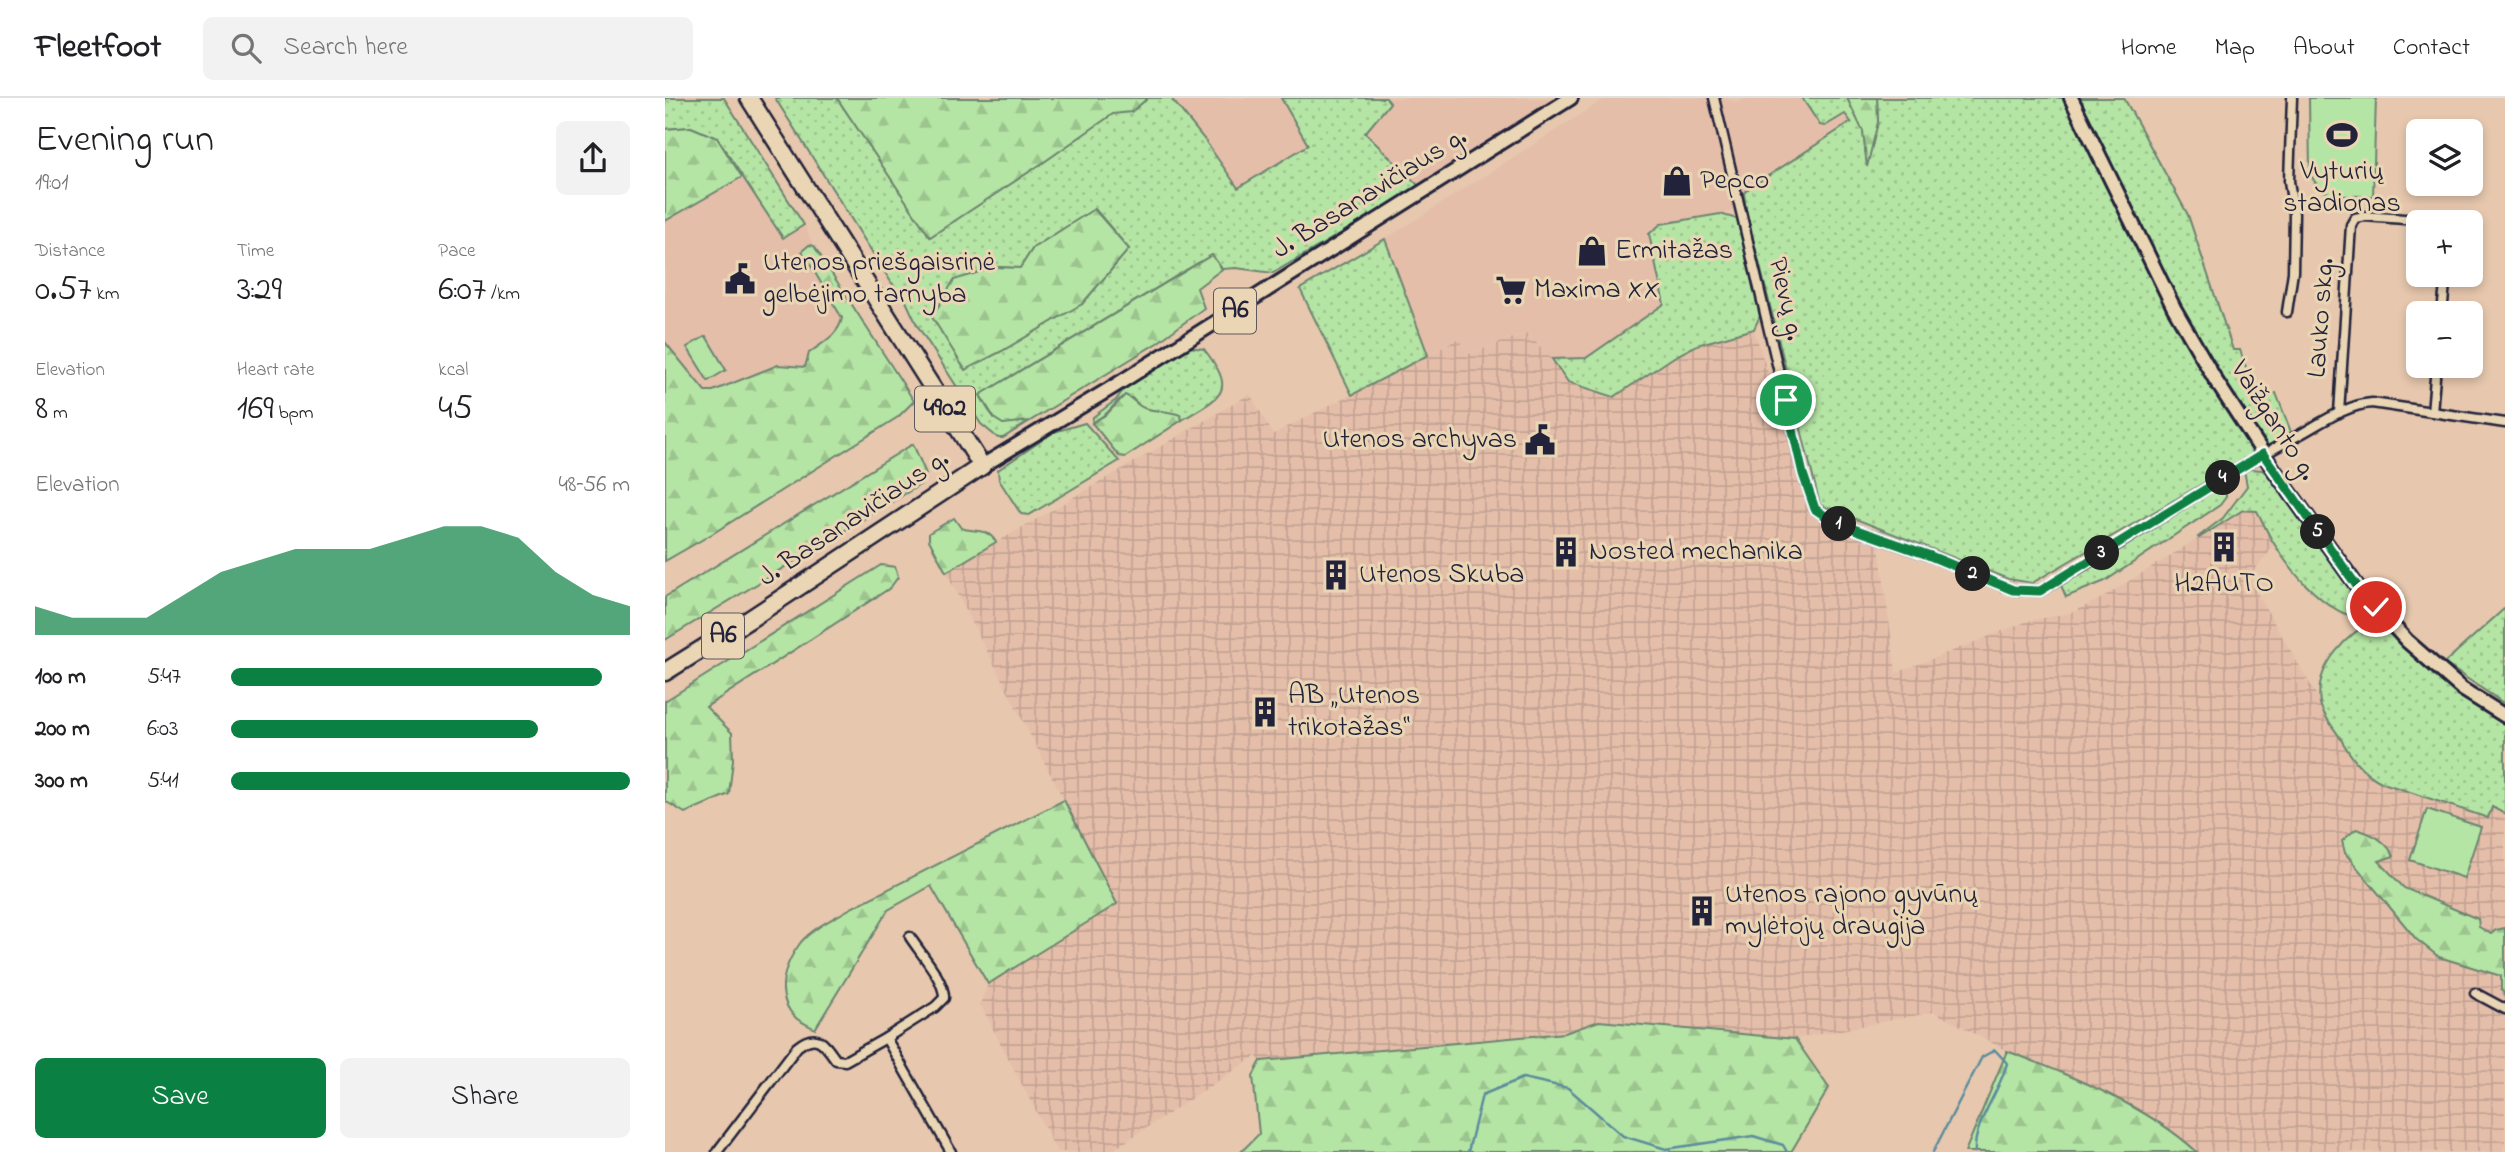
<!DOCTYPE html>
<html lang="en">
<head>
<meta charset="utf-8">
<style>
	body { margin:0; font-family:"Indie Flower",sans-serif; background:#f2f2f2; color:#202124; height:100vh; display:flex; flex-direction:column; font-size:26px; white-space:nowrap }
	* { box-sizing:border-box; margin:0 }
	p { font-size:23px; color:#757577 }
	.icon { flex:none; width:38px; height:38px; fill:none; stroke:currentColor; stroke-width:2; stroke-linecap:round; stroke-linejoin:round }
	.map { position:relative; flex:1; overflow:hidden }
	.sheet { display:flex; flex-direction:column; background:#fff; width:665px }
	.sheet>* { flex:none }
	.fabs { position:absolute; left:1741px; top:21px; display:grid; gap:14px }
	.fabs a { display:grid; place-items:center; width:77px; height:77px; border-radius:10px; background:#fff; box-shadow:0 4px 10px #0003; font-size:35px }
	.pin { position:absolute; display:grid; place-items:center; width:60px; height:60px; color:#fff; margin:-30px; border:4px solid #fff; border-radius:50%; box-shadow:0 2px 7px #0007 }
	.km { position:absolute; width:35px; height:35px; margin:-18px; border-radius:50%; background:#222; color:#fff; font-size:19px; line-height:35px; text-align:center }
	.round { display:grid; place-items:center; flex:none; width:74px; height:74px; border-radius:10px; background:#f2f2f2 }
	.headline { display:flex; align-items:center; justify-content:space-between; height:119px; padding:0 35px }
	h1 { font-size:38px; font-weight:600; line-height:52px }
	.stats { display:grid; grid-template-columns:repeat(3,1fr); gap:10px; height:119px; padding:7px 35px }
	.stats div { display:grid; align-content:center }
	.stats b { font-size:35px; font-weight:600 }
	.stats small { font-size:19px; font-weight:400 }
	.stats p { font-size:19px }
	.chart { height:196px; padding:14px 35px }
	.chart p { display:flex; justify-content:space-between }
	.chart svg { width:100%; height:126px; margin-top:7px; fill:#0b8043; opacity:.7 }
	.action { display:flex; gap:14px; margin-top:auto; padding:14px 35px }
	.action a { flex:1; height:80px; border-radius:10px; background:#0b8043; color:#fff; font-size:28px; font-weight:600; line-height:80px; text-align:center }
	.action a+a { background:#f2f2f2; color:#202124 }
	ul { padding:0 35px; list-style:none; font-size:23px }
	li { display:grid; grid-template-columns:112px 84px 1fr; align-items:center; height:52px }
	li i { height:18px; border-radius:9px; background:#0b8043 }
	header { display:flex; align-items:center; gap:42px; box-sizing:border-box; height:98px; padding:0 35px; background:#fff; border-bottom:2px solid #e0e0e0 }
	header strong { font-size:33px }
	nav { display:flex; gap:38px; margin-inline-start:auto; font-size:24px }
	.search { width:490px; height:63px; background:#f2f2f2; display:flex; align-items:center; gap:18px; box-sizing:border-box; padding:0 24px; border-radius:10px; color:#757577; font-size:26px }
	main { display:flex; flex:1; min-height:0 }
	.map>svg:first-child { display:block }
	.built { fill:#e5beaa }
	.industrial { fill:url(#industrial-grid) }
	.grass { fill:url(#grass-dots); stroke:#6c8470; stroke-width:2; fill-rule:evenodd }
	.forest { fill:url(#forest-firs); stroke:#6c8470; stroke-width:2 }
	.park { fill:#b5e5a4; stroke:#6c8470; stroke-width:2 }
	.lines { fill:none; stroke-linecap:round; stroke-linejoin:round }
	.stream { stroke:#5c8c9c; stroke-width:2.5 }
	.street-casing { stroke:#22223b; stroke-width:13 }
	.secondary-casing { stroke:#22223b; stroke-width:18 }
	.primary-casing { stroke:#22223b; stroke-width:18 }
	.highway-casing { stroke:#22223b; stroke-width:21 }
	.street { stroke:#ead6b4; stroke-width:8 }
	.secondary { stroke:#ead6b4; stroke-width:12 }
	.primary { stroke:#ead6b4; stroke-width:12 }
	.highway { stroke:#ead6b4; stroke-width:16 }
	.route-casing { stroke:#fff; stroke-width:14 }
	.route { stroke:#0b8043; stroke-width:9 }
	.labels { text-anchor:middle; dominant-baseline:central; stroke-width:6; stroke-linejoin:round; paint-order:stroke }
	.shield { fill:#ead6b4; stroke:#5e585f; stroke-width:2 }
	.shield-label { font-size:26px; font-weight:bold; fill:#22223b }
	.poi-label { font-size:28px; fill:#22223b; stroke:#ead6b4; text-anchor:start }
	.street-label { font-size:28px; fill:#22223b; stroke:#ead6b4 }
</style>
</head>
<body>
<header>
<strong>Fleetfoot</strong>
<div class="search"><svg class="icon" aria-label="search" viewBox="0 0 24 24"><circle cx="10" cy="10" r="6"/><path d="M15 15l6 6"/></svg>Search here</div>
<nav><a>Home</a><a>Map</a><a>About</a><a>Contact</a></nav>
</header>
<main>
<section class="sheet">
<div class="headline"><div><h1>Evening run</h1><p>19:01</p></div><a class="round"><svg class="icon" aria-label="share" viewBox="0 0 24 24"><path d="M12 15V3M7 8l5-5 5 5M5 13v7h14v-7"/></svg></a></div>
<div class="stats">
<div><p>Distance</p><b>0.57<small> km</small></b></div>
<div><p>Time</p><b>3:29</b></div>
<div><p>Pace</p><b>6:07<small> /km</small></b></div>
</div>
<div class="stats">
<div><p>Elevation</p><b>8<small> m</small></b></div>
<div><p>Heart rate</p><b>169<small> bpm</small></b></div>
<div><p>kcal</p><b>45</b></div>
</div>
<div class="chart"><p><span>Elevation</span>48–56 m</p>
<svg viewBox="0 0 160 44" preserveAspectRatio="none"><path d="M0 44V34L10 38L20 38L30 38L40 30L50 22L60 18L70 14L80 14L90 14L100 10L110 6L120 6L130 10L140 22L150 30L160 34V44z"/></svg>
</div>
<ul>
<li><b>100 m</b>5:47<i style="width:93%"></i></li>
<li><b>200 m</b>6:03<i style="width:77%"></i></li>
<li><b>300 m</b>5:41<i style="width:100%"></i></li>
</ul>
<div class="action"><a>Save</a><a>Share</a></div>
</section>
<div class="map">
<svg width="1840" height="1054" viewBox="0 0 1840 1054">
	<defs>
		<pattern id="industrial-grid" width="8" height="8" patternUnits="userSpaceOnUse" patternTransform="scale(1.75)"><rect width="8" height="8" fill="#e5beaa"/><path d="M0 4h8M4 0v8" fill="none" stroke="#c4a393"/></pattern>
		<pattern id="grass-dots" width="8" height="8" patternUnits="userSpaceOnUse" patternTransform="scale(1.75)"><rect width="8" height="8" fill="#b5e5a4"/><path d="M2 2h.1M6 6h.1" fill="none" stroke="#9bc48e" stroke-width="1.8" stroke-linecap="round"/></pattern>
		<pattern id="forest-firs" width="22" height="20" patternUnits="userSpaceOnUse" patternTransform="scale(1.75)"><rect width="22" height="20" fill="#b5e5a4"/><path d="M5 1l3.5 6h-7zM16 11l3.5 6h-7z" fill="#9bc48e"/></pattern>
	</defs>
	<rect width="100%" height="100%" fill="#e7c8ae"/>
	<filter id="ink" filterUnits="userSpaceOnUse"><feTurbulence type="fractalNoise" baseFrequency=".0143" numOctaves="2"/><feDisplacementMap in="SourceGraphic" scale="14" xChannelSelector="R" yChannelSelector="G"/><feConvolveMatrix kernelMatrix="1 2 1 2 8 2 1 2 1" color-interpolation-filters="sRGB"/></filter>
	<g filter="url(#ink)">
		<!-- built -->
		<g class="built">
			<polygon points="506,0 616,0 644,47 572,90 539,41"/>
			<polygon points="721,0 893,0 755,89 700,35 725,6"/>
			<polygon points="941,0 1060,0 1073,5 1081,0 1137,0 1155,27 1160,28 1180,16 1186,24 1083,91 1080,105 1081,112 996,126 984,136 1000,206 921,260 887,261 862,235 803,256 792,240 763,257 720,141"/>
			<polygon points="77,79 117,139 139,127 149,148 144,147 137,154 177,219 176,228 167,239 144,255 141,269 113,267 48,293 40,293 0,244 0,123"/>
		</g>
		<!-- industrial -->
		<polygon class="industrial" points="1089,231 1145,411 1157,423 1171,431 1214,447 1231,575 1363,523 1408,514 1435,501 1579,412 1592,413 1610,447 1583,480 1694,669 1703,677 1718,685 1822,720 1827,709 1840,716 1840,1047 1837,1054 1532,1054 1485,1021 1380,968 1342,953 1269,914 1130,941 934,923 900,935 596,963 591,958 445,1054 392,1054 315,906 323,886 452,805 281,474 585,296 608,336 763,257 793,240 804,256 862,235 887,261 903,284 1009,259 1032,247"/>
		<!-- grass -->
		<g class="grass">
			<polygon points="0,0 59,0 139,127 118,140 52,40 26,29 0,31"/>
			<path d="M110,0H172L265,138L379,64L448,15L466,14L483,0H506L539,41L573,90L643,47L616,0H721L725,5L700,35L755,89L608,175L571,170L557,171L547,157L531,166L315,297C331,327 332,326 365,323L338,340H333L316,326L252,227L241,203L226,184ZM430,111L464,151L417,206L330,169L355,170L368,150Z"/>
			<polygon points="1137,0 1182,0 1198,33 1202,66 1213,24 1212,0 1459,0 1523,117 1568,252 1575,252 1585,281 1580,284 1588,304 1611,295 1626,334 1367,485 1343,481 1155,407 1081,112 1079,95 1083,91 1186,24 1180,16 1160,28 1155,27"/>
			<polygon points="1055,116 1072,121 1095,218 1089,231 1032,247 1009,259 949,299 903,284 887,261 921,260 999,206 984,136 996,126"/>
			<polygon points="720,141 763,257 687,297 635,191"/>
			<path d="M523,249L539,251C573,295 556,298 517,322L514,317L476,310L467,300L455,301L442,315L427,325L428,319L451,302L461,288Z"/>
			<polygon points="420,325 454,363 364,417 356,416 334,382 333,372 389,334"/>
			<path d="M1586,371L1597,372L1606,379L1697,501C1698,540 1652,498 1640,486C1629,475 1618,460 1610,447C1603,437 1598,424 1592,413L1578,412L1534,440L1533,439L1558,420L1582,388L1579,372Z"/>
			<polygon points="1561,382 1561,399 1555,407 1440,483 1401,499 1395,485"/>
			<polygon points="1840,510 1840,606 1779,565"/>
			<path d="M1713,520L1795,594L1840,625V716L1827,709L1823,720L1718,685C1696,674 1686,659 1674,638C1668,629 1657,616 1655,605C1649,567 1683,535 1713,520Z"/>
		</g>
		<!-- forest -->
		<g class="forest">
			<polygon points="172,0 483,0 466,14 448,16 379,64 265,139"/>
			<polygon points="1182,0 1212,0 1213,24 1202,69 1198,33"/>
			<polygon points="26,29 52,40 77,79 0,123 0,31"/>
			<polygon points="429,111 464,151 417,206 337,253 300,272 267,219 289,182 330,169 355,170 368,150"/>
			<path d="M144,147L149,148L249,303L233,319L47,436L0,463V244L40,293H48L113,267L140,269L144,255C157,245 174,237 177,220L137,153Z"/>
			<polygon points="547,157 557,171 532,190 539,210 492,245 365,323 338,326 330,321 315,297"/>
			<path d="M460,297C468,300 472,308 479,310C491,314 503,312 515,317L517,322L460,359L454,358L427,325L442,316Z"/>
			<polygon points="248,346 261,376 256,386 0,542 0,499"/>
			<path d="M289,420L296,430C310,435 322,429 331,444L281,474L264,442V435Z"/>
			<polygon points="216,467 230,469 233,479 225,490 41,609 67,635 68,662 64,696 20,715 0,703 0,603"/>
			<path d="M399,702L452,806L323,886L266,788L223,812L150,931C144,927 135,924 131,920C108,898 119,866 136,844C149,829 170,820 186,810Z"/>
			<path d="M1691,731C1708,736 1720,742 1729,758L1714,763L1739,790L1813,821L1814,829L1826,836L1831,832L1840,830V898L1836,891V878L1774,859L1751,841L1680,755L1677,743Z"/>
			<polygon points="934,923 1130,941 1164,990 1126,1054 576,1054 594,1036 588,978 596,963 900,935"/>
			<path d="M1342,953C1403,976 1484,1009 1532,1054H1300Z"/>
		</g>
		<!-- park -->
		<g class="park">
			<path d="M1644,0H1711L1708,98C1681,97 1655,104 1645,74Z"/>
			<polygon points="41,238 61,272 43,283 22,249"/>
			<polygon points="1762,711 1816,729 1799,780 1745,762"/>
		</g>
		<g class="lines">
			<!-- stream -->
			<g class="stream">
				<polyline points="803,1054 817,997 858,980 903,990 958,1038 1001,1051 1088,1038 1118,1047 1122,1054"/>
				<path d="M1268,1054L1317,959L1330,952L1342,965C1335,994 1308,1025 1310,1054"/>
			</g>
			<!-- street casing -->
			<g class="street-casing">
				<g id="street">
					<path d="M1049,0L1138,376L1150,411L1169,424L1263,457L1348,492L1375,493C1463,444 1545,384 1634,337C1656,325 1681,307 1707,305L1840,325"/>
					<polyline points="1622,214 1628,174 1629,116 1624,83 1627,0"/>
					<polyline points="1777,215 1781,177"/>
					<polyline points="1767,314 1771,268"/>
					<polyline points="1674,315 1686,127 1690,120 1700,118 1778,124"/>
					<polyline points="1810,895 1840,911"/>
					<polyline points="221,940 286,1054"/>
					<path d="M52,1054L132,949C152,933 159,945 171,962L180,963L221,940L270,909L279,900C280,882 255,855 245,839"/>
				</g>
			</g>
			<!-- secondary casing -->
			<g class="secondary-casing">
				<polyline id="secondary" points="1406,0 1509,210 1551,283 1609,372 1692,488 1742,543 1797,591 1840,618"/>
			</g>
			<!-- primary casing -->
			<g class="primary-casing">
				<polyline id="primary" points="317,368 448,289 906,0"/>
			</g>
			<!-- highway casing -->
			<g class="highway-casing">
				<polyline id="highway" points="0,574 85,521 317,368 84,0"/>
			</g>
			<!-- street -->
			<use href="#street" class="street"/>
			<!-- secondary -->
			<use href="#secondary" class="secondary"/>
			<!-- primary -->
			<use href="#primary" class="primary"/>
			<!-- highway -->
			<use href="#highway" class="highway"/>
		</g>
	</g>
	<g class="lines" filter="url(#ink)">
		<!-- route casing -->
		<g class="route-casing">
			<polyline id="route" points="1121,302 1138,376 1150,411 1169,424 1263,457 1348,492 1375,493 1598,356 1692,488 1711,509"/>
		</g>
		<!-- route -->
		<use href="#route" class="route"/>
	</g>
	<!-- icons -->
	<defs>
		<g id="stadium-bare" transform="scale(2.415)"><path d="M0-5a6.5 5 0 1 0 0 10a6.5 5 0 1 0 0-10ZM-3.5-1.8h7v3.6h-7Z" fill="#22223b" stroke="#ead6b4" stroke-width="2.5" paint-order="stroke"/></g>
		<g id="shop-bare" transform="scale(2.415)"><path d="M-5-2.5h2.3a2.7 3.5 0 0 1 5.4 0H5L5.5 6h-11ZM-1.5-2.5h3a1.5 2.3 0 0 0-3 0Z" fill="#22223b" stroke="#ead6b4" stroke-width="2.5" paint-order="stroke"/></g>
		<g id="civic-bare" transform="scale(2.415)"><path d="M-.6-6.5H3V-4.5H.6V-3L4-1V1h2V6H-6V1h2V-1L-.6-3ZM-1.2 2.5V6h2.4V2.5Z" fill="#22223b" stroke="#ead6b4" stroke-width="2.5" paint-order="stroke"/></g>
		<g id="supermarket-bare" transform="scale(2.415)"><path d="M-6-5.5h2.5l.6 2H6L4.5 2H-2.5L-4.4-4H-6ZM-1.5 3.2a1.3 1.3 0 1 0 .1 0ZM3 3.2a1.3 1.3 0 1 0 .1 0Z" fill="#22223b" stroke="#ead6b4" stroke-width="2.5" paint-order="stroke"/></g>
		<g id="building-bare" transform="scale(2.415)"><path d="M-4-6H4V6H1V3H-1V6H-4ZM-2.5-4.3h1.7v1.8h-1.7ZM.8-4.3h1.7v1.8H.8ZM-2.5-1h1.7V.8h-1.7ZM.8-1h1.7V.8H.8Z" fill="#22223b" stroke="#ead6b4" stroke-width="2.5" paint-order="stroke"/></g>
	</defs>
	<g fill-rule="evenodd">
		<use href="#stadium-bare" x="1677" y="37"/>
		<use href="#shop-bare" x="1012" y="83"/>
		<use href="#shop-bare" x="927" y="153"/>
		<use href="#civic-bare" x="75" y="181"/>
		<use href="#supermarket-bare" x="846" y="192"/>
		<use href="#civic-bare" x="875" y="342"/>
		<use href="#building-bare" x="1559" y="449"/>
		<use href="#building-bare" x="901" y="454"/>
		<use href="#building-bare" x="671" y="477"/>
		<use href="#building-bare" x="600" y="614"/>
		<use href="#building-bare" x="1037" y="813"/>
	</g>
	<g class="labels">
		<!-- shield labels -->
		<g class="shield">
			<rect x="549" y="190.5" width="42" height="45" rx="5"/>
			<rect x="250" y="288.5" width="60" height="45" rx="5"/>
			<rect x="37" y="515.5" width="42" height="45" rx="5"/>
		</g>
		<g class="shield-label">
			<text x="570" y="213">A6</text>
			<text x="280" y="311">4902</text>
			<text x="58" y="538">A6</text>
		</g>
		<!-- poi labels -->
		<g class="poi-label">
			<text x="1677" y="74" text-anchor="middle">Vyturių<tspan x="1677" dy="32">stadionas</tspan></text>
			<text x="1035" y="83">Pepco</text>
			<text x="950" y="153">Ermitažas</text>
			<text x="98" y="165">Utenos priešgaisrinė<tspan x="98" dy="32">gelbėjimo tarnyba</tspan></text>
			<text x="869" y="192">Maxima XX</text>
			<text x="852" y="342" text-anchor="end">Utenos archyvas</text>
			<text x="924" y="454">Nosted mechanika</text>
			<text x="694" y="477">Utenos Skuba</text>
			<text x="1559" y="486" text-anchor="middle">H2AUTO</text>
			<text x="623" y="598">AB „Utenos<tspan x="623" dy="32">trikotažas“</tspan></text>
			<text x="1060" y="797">Utenos rajono gyvūnų<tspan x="1060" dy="32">mylėtojų draugija</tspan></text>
		</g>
		<!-- street labels -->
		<g class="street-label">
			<text transform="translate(705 96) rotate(-32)">J. Basanavičiaus g.</text>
			<text transform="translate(1120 201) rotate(77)">Pievų g.</text>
			<text transform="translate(1657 220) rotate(-86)">Lauko skg.</text>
			<text transform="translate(1608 323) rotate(57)">Vaižganto g.</text>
			<text transform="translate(189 421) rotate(-34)">J. Basanavičiaus g.</text>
		</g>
	</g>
</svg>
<div class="fabs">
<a><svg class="icon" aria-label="layers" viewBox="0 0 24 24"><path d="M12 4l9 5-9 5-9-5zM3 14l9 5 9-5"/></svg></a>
<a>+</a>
<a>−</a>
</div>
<div class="pin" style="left:1121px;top:302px;background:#1e9e55"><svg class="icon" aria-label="arrive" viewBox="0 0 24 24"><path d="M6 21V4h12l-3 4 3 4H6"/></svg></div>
<div class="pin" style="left:1711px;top:509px;background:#d93025"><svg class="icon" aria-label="check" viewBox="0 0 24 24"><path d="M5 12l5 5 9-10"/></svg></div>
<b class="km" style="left:1174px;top:426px">1</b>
<b class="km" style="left:1308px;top:476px">2</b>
<b class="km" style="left:1437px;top:455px">3</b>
<b class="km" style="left:1558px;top:380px">4</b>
<b class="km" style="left:1653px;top:434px">5</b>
</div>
</main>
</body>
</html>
